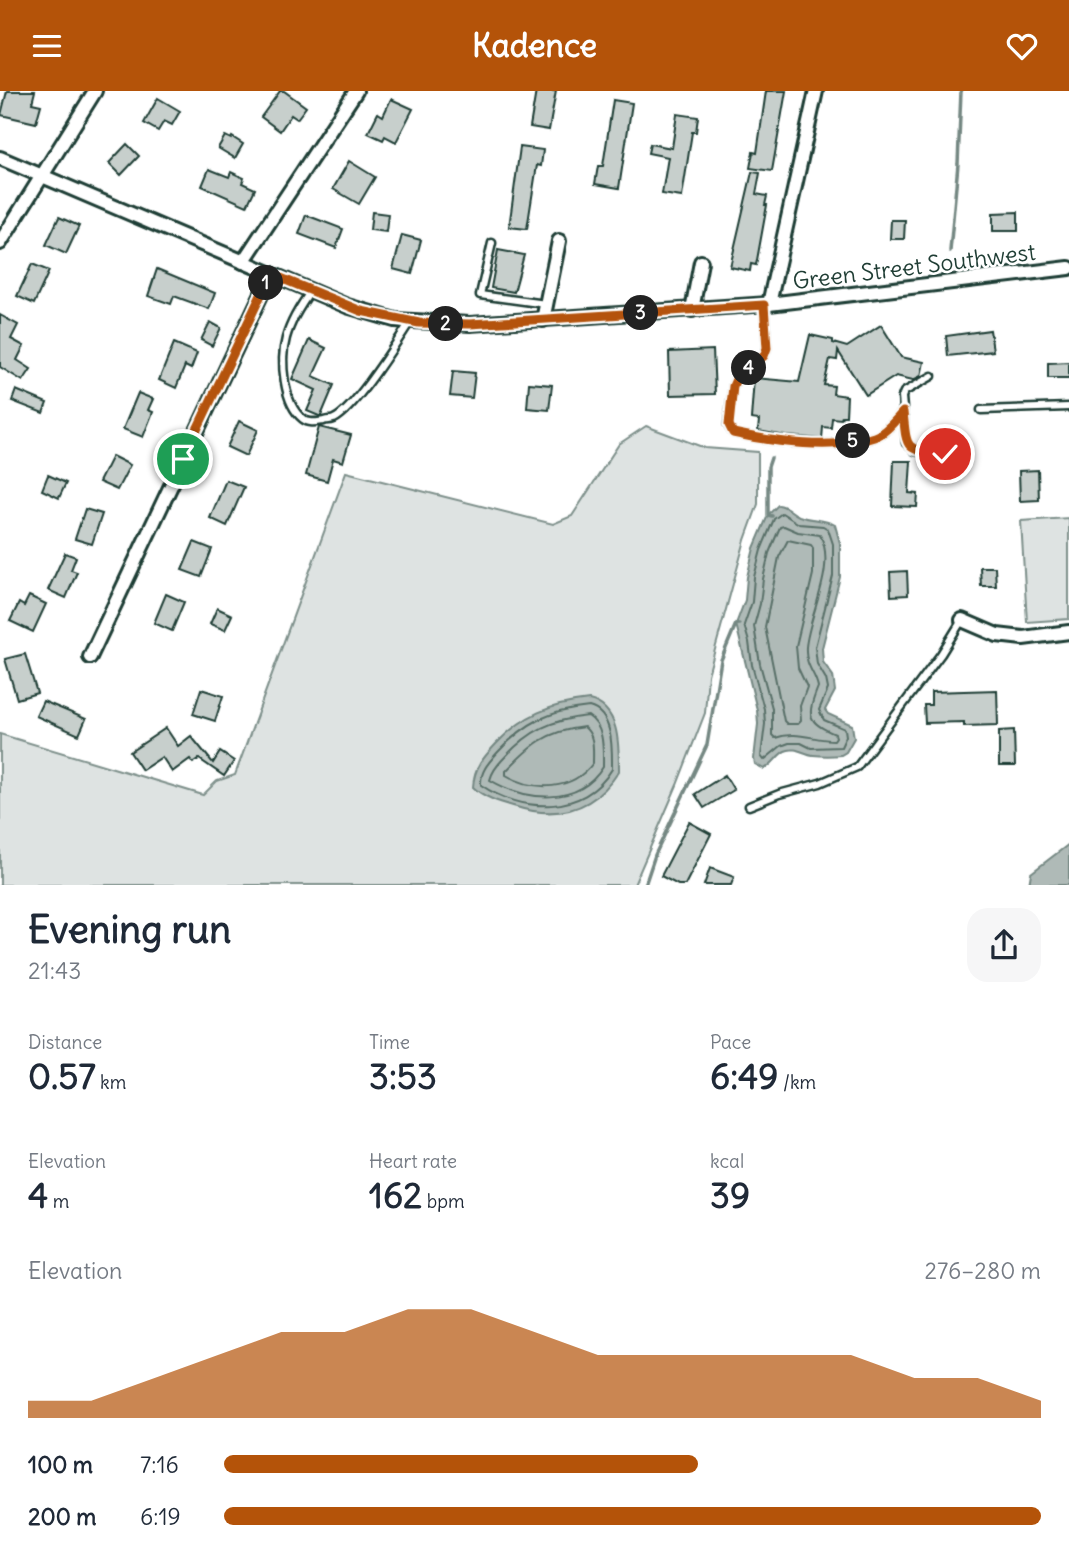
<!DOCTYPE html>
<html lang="en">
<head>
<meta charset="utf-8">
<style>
	body { margin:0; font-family:Delius,sans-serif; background:#f6f6f7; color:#1f2937; height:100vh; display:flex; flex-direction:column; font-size:26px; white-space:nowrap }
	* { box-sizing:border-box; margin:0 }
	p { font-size:23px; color:#747a83 }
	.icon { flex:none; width:38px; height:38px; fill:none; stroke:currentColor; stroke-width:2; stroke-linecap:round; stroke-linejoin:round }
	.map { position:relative; height:794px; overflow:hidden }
	.drawer { display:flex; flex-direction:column; background:#fff; flex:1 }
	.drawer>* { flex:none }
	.pin { position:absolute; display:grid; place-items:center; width:60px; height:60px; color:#fff; margin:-30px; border:4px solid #fff; border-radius:50%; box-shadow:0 2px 7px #0007 }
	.km { position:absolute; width:35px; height:35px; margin:-18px; border-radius:50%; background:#222; color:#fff; font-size:19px; line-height:35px; text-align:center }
	.round { display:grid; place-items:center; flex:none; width:74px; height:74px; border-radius:21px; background:#f6f6f7 }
	.overview { display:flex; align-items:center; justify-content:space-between; height:119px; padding:0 28px }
	h1 { font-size:38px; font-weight:800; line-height:52px }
	.stats { display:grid; grid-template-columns:repeat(3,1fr); gap:10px; height:119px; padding:7px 28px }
	.stats div { display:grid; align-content:center }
	.stats b { font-size:35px; font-weight:800 }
	.stats small { font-size:19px; font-weight:400 }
	.stats p { font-size:19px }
	.chart { height:196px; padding:14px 28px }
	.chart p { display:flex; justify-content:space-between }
	.chart svg { width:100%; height:126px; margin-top:7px; fill:#b45309; opacity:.7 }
	ul { padding:0 28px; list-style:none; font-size:23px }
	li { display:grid; grid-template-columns:112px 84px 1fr; align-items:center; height:52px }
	li i { height:18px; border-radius:9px; background:#b45309 }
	header { display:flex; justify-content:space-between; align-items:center; height:91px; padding:0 28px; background:#b45309; color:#fff; font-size:32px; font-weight:800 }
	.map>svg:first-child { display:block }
	.green { fill:#dee3e2; stroke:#7e908b; stroke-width:2 }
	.water { fill:#afbab7; stroke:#758883; stroke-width:2 }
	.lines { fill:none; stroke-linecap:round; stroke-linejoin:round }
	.shore { stroke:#596f68; stroke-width:2 }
	.stream { stroke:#758883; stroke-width:3.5 }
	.building { fill:#c7cfcc; stroke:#1f3d34; stroke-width:2 }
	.service-casing { stroke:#1f3d34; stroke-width:11 }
	.minor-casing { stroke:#1f3d34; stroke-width:18 }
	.service { stroke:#fff; stroke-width:6 }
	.minor { stroke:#fff; stroke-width:12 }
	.route-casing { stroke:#fff; stroke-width:14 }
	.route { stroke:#b45309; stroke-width:9 }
	.labels { text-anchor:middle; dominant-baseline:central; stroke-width:5; stroke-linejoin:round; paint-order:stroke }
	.street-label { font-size:23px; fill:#1f3d34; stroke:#fff }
</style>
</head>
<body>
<header><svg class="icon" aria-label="menu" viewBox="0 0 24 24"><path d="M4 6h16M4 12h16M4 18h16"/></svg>Kadence<svg class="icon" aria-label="heart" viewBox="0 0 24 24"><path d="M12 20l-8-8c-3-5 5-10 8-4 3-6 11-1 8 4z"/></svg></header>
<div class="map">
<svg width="1069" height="794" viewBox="0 0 1069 794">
	<rect width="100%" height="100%" fill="#fff"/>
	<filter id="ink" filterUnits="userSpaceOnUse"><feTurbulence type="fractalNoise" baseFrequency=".0143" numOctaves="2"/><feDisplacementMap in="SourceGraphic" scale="14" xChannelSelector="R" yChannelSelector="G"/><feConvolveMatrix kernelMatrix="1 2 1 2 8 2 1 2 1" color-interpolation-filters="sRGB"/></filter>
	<g filter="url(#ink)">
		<!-- green -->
		<g class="green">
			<polygon points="646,335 705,357 758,361 758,413 745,449 708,584 705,622 677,694 634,794 0,794 0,643 203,704 217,690 235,684 346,381 553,433 572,425 619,353"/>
			<polygon points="1069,427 1069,528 1027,531 1021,430"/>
		</g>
		<!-- water -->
		<g class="water">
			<path d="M778,414C788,415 790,421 799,425C812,430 823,427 835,434L840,452V486L822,557L823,571L833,585L835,600L825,619L828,623L852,634L854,647L846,661L841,664C832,665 822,665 813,664C804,663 795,655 785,660C777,664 773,674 764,678L755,673L754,668L758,633L757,619L736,533L745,509L747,486L754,457L768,424Z"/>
			<path d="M589,609C620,616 619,655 619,680C593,721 556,729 513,715C499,711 483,706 473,696C474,677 483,667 496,653C523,624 550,613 589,609Z"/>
			<polygon points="1069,753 1069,794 1029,794 1031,782"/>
		</g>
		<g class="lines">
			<!-- shore -->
			<g class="shore">
				<polygon points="782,422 799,433 823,435 828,438 833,453 833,485 815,556 817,573 826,588 828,598 819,619 824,629 845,638 846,645 841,656 811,657 801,652 789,652 781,655 764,669 761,665 765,633 764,618 752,574 749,551 744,534 752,511 754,486 761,459 774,428"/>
				<path d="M784,435L798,441L820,444C837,475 809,523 806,556C805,576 815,581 818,596C807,624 806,631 835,643L836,646L834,649C813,649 796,639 775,647L772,644V617L760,573L754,535L760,513L763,488L769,462L780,436Z"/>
				<polygon points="788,449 811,454 813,457 813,483 796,555 798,577 807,596 800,615 801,630 798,633 787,633 784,630 765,536 779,466"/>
				<path d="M589,616C614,622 612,659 612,678C584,725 521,722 481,694C480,680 489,671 498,661C526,631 548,620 589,616Z"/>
				<path d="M588,625C605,636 603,657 603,676C578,716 526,710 490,689C492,680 498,673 505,666C530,639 551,629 588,625Z"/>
				<path d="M584,636C595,644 593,659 593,672C572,700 535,701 506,684V680C531,654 546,640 584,636Z"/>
			</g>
			<!-- stream -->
			<g class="stream">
				<polyline points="950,160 958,73 961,0"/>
				<polyline points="771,367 768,376 768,424 772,425"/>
				<polyline points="645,794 655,764 707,654 721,569 736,533 739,533"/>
			</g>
		</g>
		<!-- building -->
		<g class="building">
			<polygon points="7,0 35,0 32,12 41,14 36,32 1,24"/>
			<polygon points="280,0 284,0 306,16 297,28 291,24 280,40 261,26"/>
			<polygon points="536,0 556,0 549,39 530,36"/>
			<polygon points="766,0 786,0 772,80 750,77 753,61 757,62"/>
			<polygon points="158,7 180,20 172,34 164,30 158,40 144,32"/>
			<polygon points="391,8 413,18 396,51 385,45 383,49 368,42 378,22 383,25"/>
			<polygon points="613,9 632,12 619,97 595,93 598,75 603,75"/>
			<polygon points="677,23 698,26 696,41 692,41 682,106 662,103 668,66 648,62 650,53 672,57"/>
			<polygon points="225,45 231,48 232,46 243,53 235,67 218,57"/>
			<polygon points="127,53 139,65 121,84 109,72"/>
			<polygon points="520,56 543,59 541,75 537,74 527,138 509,136"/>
			<polygon points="349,70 375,86 359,113 333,98"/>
			<polygon points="209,78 229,86 231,81 244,87 242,92 255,98 247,115 202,95"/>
			<polygon points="752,81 760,82 756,103 767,105 765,114 767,114 757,169 756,174 751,173 750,180 730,176"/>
			<polygon points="372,121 388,123 386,141 370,139"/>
			<polygon points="1018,121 1018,140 993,140 993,122"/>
			<polygon points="306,124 343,138 336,157 299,143"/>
			<polygon points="59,126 79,135 66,163 46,154"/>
			<polygon points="891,129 905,129 904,148 890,148"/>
			<polygon points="402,144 421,149 412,183 393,178"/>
			<polygon points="498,159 524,164 514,201 491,197"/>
			<polygon points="32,173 49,180 34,213 17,205"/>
			<polygon points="157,178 215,202 209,218 174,205 171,213 148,205"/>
			<polygon points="0,224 18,234 11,248 24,255 17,269 31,278 23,290 0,276"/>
			<polygon points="210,231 221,237 212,255 201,249"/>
			<polygon points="881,234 901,266 924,271 921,285 913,289 896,285 866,304 838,260 837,269 830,268 824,294 834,295 833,303 847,305 846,325 842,325 841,328 832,327 831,337 823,336 822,348 786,345 758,340 759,329 751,328 754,287 799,291 810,244 833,249 833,252 847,256"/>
			<polygon points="990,239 993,260 948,265 946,245"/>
			<polygon points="309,249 326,257 313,285 334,294 321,325 319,325 307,320 316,299 292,288"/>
			<polygon points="174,252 197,262 191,278 185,275 176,297 159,289"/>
			<polygon points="713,259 715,303 670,304 669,261"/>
			<polygon points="1069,271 1069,287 1048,287 1048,272"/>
			<polygon points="453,280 475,282 472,307 450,305"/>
			<polygon points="529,292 552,294 549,319 527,317"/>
			<polygon points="16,299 47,312 43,322 12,310"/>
			<polygon points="138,302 153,308 148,319 153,321 143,346 123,338"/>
			<polygon points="239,330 258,339 246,365 227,356"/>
			<polygon points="319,336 351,344 343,371 333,368 327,390 306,384"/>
			<polygon points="112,365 130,374 117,399 99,391"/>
			<polygon points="894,370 911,370 909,402 918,403 917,416 892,415"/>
			<polygon points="1038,379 1039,409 1020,410 1019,380"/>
			<polygon points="48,384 66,392 59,407 42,399"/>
			<polygon points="226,389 244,396 227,435 210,427"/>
			<polygon points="85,418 102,423 92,453 75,448"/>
			<polygon points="194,451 212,458 201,486 182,479"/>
			<polygon points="65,462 76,466 71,479 77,481 66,507 48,499"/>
			<polygon points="980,476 995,476 996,495 981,495"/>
			<polygon points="907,480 908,504 891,505 890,481"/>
			<polygon points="166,503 184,511 172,540 154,532"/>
			<polygon points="29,505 46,513 33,541 10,530 19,512 24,515"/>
			<polygon points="217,517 232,524 225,539 210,533"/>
			<polygon points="25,563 37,602 17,608 5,568"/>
			<polygon points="201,598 223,605 215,630 193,623"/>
			<polygon points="997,599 998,634 964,635 964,631 925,632 924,614 931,614 931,601"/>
			<polygon points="43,610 86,628 79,644 36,625"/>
			<polygon points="166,637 178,655 191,645 213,672 220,661 234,670 224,685 199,668 193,672 190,668 172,681 162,666 142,679 130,661"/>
			<polygon points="1014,639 1015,675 999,675 999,640"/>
			<polygon points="725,684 734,699 704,717 695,703"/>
			<polygon points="689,731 711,743 685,794 678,794 661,785"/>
			<polygon points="710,777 734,786 731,794 704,794"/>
		</g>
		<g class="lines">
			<!-- service casing -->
			<g class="service-casing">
				<g id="service">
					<polyline points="492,152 480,204 546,213"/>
					<path d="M311,200C300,215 291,229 286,247C280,269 283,313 303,328C309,333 317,331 324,330C325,329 333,329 334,328C355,318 396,252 410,231"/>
					<path d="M764,214L767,257L764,265L737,286L733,295L728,334L733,342C773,351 835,360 874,346C886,342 895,329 903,321"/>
					<polyline points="932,285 904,301 902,306 906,352 915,360 945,363"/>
					<polyline points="981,319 1069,316"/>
					<polyline points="749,715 779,703 820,692 857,676 941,563 962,529"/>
				</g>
			</g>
			<!-- minor casing -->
			<g class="minor-casing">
				<g id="minor">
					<polyline points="0,67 347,215 395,229 470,233 769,213 1069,177"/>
					<polyline points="0,152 95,0"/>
					<polyline points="243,171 356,0"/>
					<polyline points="769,213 816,0"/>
					<polyline points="692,219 701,171"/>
					<polyline points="543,229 559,150"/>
					<polyline points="962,529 997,544 1023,547 1069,541"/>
					<polyline points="90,566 271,183"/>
				</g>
			</g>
			<!-- service -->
			<use href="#service" class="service"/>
			<!-- minor -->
			<use href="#minor" class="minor"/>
		</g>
	</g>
	<g class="lines" filter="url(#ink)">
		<!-- route casing -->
		<g class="route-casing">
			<path id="route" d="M183,368L271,183L361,220L419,232L470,233L764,214L767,257L764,265L737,286L733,295L729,334L733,342C773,351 835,360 874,346C886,342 895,329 903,321C907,361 905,358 945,363"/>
		</g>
		<!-- route -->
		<use href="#route" class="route"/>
	</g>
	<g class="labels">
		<!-- street labels -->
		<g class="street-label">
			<text transform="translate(914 175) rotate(-7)">Green Street Southwest</text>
		</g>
	</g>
</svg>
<div class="pin" style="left:183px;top:368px;background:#1e9e55"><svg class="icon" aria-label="arrive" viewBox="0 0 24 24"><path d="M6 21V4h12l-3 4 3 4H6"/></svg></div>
<div class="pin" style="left:945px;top:363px;background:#d93025"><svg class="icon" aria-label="check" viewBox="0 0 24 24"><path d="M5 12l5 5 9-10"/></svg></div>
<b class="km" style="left:266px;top:192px">1</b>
<b class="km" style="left:446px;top:233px">2</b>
<b class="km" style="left:641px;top:222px">3</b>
<b class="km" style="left:749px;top:277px">4</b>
<b class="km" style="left:853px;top:350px">5</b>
</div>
<section class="drawer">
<div class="overview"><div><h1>Evening run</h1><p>21:43</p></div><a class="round"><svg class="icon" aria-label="share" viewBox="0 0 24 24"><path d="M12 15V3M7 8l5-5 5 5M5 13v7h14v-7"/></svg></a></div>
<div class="stats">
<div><p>Distance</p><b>0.57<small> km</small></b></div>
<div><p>Time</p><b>3:53</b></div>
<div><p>Pace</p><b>6:49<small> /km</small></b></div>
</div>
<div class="stats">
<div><p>Elevation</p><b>4<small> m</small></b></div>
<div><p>Heart rate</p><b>162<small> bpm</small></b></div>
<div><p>kcal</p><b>39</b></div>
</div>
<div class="chart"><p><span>Elevation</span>276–280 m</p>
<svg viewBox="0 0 160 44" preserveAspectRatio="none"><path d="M0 44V38L10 38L20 30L30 22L40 14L50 14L60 6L70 6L80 14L90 22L100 22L110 22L120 22L130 22L140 30L150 30L160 38V44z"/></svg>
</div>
<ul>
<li><b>100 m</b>7:16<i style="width:58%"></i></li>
<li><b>200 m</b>6:19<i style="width:100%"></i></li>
</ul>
</section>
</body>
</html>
